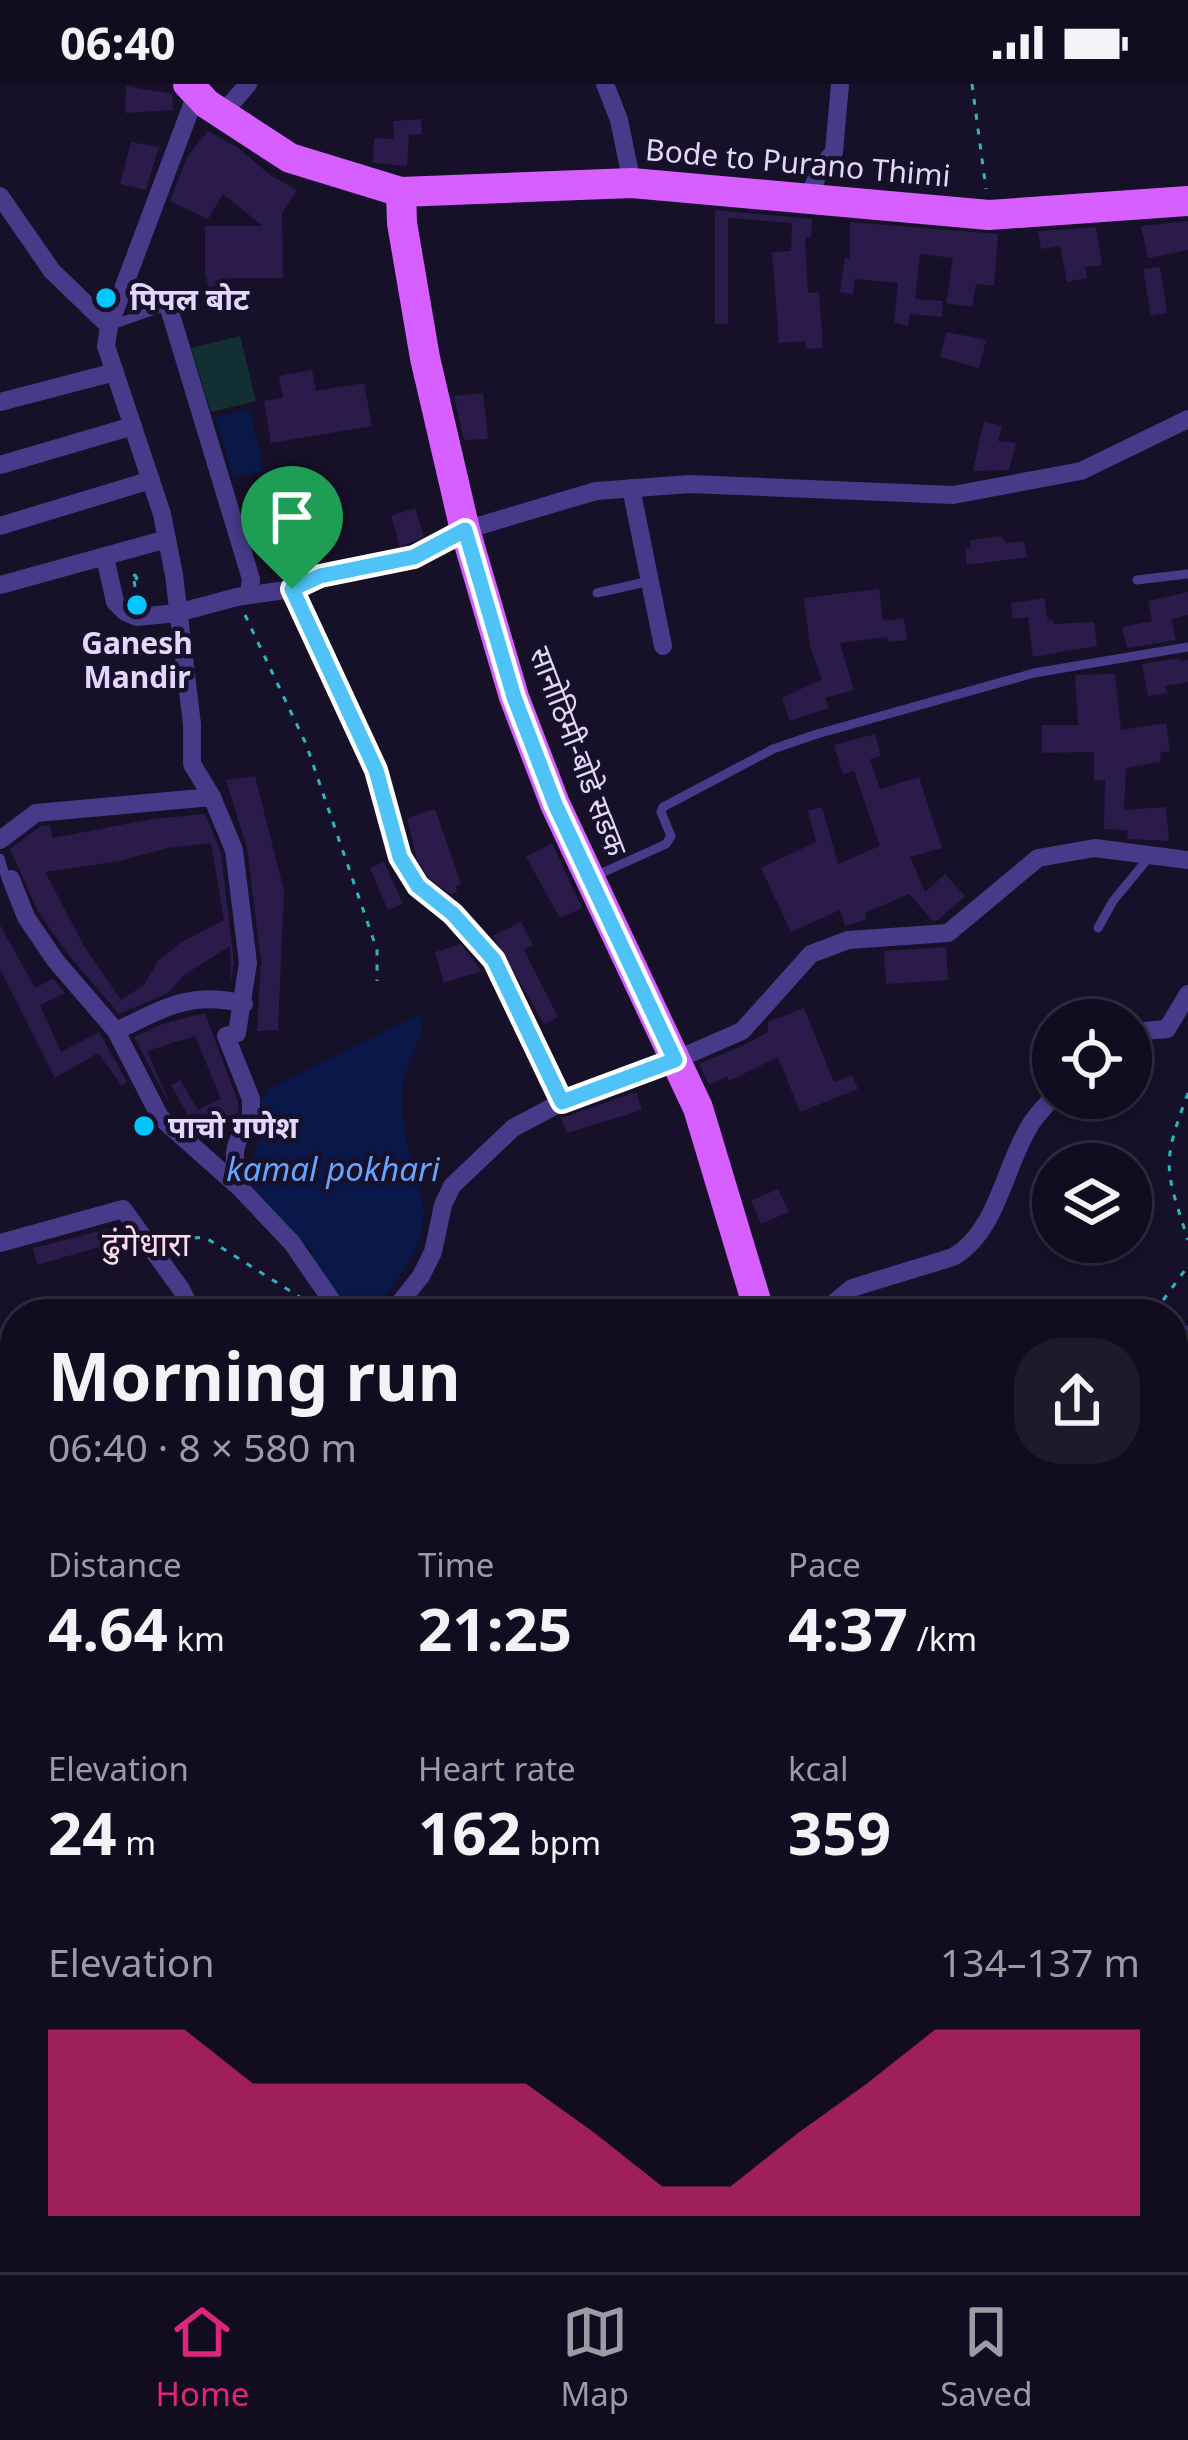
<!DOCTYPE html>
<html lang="en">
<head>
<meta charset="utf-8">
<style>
	body { margin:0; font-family:"Noto Sans","Noto Sans Devanagari",sans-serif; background:#1e1a2c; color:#f1f3f6; height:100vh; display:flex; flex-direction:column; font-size:45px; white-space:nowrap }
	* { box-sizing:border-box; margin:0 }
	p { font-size:39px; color:#9c9ba4 }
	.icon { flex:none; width:66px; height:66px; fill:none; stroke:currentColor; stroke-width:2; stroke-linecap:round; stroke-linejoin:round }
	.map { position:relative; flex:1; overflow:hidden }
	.side { position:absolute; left:0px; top:1215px; width:1188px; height:975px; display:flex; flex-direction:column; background:#110c1f; border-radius:48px 48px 0 0; box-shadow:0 3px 9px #0004,0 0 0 3px #302c3d }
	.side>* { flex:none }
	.buttons { position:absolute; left:1032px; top:915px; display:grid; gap:24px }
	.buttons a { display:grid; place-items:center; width:120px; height:120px; border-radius:50%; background:#110c1f; box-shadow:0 3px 9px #0004,0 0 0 3px #302c3d; font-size:60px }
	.pin { position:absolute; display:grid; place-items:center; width:102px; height:102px; color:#fff; margin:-123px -51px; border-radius:50% 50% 50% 0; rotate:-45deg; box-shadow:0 0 12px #0007 }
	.pin .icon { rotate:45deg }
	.round { display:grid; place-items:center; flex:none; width:126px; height:126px; border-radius:48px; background:#1e1a2c }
	.summary { display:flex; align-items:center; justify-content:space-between; height:204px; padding:0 48px }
	h1 { font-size:66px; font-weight:700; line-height:90px }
	.metrics { display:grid; grid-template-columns:repeat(3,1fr); gap:18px; height:204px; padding:12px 48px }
	.metrics div { display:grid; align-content:center }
	.metrics b { font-size:60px; font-weight:700 }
	.metrics small { font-size:33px; font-weight:400 }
	.metrics p { font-size:33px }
	.chart { height:336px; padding:24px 48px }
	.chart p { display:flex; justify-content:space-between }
	.chart svg { width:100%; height:216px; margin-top:12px; fill:#db2777; opacity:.7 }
	.status { display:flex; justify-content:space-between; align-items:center; height:84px; padding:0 60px; background:#110c1f; direction:ltr }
	.status svg { height:33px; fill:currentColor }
	.tab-bar { display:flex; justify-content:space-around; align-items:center; height:168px; border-top:3px solid #302c3d; background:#110c1f; font-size:33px; color:#9c9ba4 }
	.tab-bar a { display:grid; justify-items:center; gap:6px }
	.tab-bar .active { color:#db2777 }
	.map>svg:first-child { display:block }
	.green { fill:#123033 }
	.water { fill:#091848 }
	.building { fill:#2b1b4a; fill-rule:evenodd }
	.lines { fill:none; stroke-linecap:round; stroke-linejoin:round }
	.path { stroke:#2db4bd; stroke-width:3; stroke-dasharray:6 9; stroke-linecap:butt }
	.lane { stroke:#473a89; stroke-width:9 }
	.street { stroke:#473a89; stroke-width:18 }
	.secondary { stroke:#846eff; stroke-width:27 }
	.primary { stroke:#d75eff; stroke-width:30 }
	.route-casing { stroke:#fff; stroke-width:24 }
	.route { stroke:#4fc3f7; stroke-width:15 }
	.poi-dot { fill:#03c6ff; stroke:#171029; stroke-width:4.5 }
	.labels { text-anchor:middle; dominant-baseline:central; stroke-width:9; stroke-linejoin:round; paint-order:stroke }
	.street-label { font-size:30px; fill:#e1d7ff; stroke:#171029 }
	.poi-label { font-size:30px; font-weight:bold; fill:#e1d7ff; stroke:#171029; text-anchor:start }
	.water-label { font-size:33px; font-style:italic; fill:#65a5ff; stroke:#171029 }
	.neighbourhood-label { font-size:33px; fill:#ffd9ed; stroke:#171029 }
</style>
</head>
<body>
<div class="status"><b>06:40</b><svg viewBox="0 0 49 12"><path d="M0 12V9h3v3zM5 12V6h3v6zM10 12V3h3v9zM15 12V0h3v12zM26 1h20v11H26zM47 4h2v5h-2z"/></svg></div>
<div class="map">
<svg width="1188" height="2188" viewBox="0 0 1188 2188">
	<rect width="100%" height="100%" fill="#171029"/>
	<!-- green -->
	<polygon class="green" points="240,252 256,317 211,328 191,264"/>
	<!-- water -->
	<g class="water">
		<polygon points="250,325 264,387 233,393 215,333"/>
		<path d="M418,931L423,935C426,950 404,981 402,1005C396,1087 458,1118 394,1200C384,1213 377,1227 361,1230L351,1225L314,1182L312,1163L294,1159L251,1103L249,1085L264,1042L261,1016L269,1005Z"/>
	</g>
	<!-- building -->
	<g class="building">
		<polygon points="126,2 172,10 173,26 125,29"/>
		<polygon points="421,35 422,50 409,51 407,82 373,79 374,54 394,55 393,37"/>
		<polygon points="208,47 237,63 270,91 297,106 282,129 283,194 228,194 231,209 211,213 205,189 205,142 263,142 223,110 208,135 170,117 187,73"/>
		<polygon points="131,58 159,63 146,106 120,100"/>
		<polygon points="715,126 812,135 811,153 805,153 808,209 819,208 823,264 806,265 805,257 779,259 772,168 791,167 792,139 728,134 728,240 715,240"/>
		<polygon points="1188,137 1188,166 1148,174 1141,142"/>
		<polygon points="850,138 998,150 994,202 976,200 972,223 946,219 953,174 920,170 915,215 943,217 942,233 910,230 908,242 894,239 898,199 855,195 853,210 840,208 845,174 850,175"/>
		<polygon points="1096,143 1102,181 1085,183 1087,194 1067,198 1060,162 1041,165 1038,147"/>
		<polygon points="1160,183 1167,229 1151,232 1143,185"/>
		<polygon points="946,248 986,256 979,284 940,273"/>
		<polygon points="312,286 316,307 364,299 372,342 271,359 264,317 283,314 279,292"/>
		<polygon points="483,309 488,355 464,356 454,312"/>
		<polygon points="984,337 1002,342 998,357 1016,359 1009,386 973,387"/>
		<polygon points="415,424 424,453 400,463 391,432"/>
		<polygon points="1001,452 1006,459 1024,457 1027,473 967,481 965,465 971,464 970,456"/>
		<polygon points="879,505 883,537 904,534 907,556 888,558 887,553 840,559 854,606 825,614 829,624 790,637 782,614 822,595 810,563 804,514"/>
		<polygon points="1188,508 1188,531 1171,535 1176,556 1127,564 1122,543 1152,537 1148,517"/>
		<polygon points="1044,514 1048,537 1053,536 1053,540 1094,538 1097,562 1033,573 1028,533 1013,535 1011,519"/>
		<polygon points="1179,574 1180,577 1188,576 1188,598 1165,602 1167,609 1148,612 1142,580"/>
		<polygon points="1115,590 1121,646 1166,639 1170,667 1160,669 1161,678 1126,684 1124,726 1166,723 1169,757 1128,755 1127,746 1104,745 1105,696 1094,697 1094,668 1042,669 1042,641 1078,641 1075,591"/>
		<polygon points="875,650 881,672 870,675 880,705 919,693 942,764 910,773 925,808 945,790 965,812 938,836 933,837 909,810 865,829 867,835 845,842 840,826 791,848 761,784 816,758 808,727 822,723 838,780 880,762 854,687 843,690 834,661"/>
		<polygon points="255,692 284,807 278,946 257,947 261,877 247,764 226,696"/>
		<polygon points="435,725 461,800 456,802 457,808 450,810 428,793 417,775 407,734"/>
		<path d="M205,730L221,769L234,879L231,899L230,862L184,891L168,909L119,930L66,868L38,827L10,765L41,742L50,741L53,754L152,735ZM211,759L224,836L180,859L158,877L144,901L121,916L84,862L45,788L120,777L168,764Z"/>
		<polygon points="552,759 582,824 560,834 526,773"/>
		<polygon points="384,778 403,820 388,826 370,784"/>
		<polygon points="521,838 533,861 524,866 558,933 544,940 493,852"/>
		<polygon points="0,841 35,904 53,895 65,909 40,921 61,968 99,948 127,998 122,1002 98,969 55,994 0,885"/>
		<polygon points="461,860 482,887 444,899 435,868"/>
		<polygon points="946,863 948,896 886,900 884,867"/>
		<polygon points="804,924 834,998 852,991 858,1005 800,1028 778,973 729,997 727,992 709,1001 699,980 742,962 768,948 768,938"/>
		<polygon points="205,929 238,1018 238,1029 197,1048 171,1001 180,996 198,1026 221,1015 195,952 147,967 173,1027 134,953 165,939"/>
		<polygon points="636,1008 642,1026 567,1049 561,1034"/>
		<polygon points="778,1105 789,1128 761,1140 751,1117"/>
		<polygon points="119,1142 127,1155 37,1181 33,1164"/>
	</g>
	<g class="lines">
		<!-- path -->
		<g class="path">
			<polyline points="972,0 986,105"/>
			<polygon points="135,491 137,494 134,497 131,494"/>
			<polyline points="134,497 137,513"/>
			<polyline points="300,523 376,686 395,758"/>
			<polyline points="245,531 306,660 377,866 377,897"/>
			<path d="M1188,1009C1161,1081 1165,1084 1188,1156"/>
			<polyline points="164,1153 206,1154 314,1222"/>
			<polyline points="1158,1230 1161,1219 1188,1182"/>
			<polyline points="0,1565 15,1559"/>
			<polyline points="455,2175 461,2188"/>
		</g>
		<!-- lane -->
		<g class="lane">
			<polyline points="109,242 166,222"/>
			<polyline points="1137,496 1188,490"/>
			<polyline points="597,509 650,497"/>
			<polyline points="0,774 6,794 11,795"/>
			<polyline points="595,792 666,760 671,752 661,728 663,723 773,665 817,650 1034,589 1188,563"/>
			<polyline points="1098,844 1113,817 1151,771"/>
		</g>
		<!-- street -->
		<g class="street">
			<polyline points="605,0 619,36 632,99"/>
			<path d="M198,5L109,242L106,262L162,430L174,491L192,640V680L212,713L234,766L248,879L237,949L226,952L251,1015V1037C230,1061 233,1074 240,1104"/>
			<polyline points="223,29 248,0"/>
			<polyline points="0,112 52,187 109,242"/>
			<polyline points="809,113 821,83 834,68 840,0"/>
			<polyline points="168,221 251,495 249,511"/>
			<polyline points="0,318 115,288"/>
			<polyline points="0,381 133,342"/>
			<polyline points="631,404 663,562"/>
			<polyline points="0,442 151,396"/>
			<polyline points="105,473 115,518 125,528 137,533 177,529 237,513 292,505 319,492 414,474 465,446 596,407 690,400 953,411 1081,387 1188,335"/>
			<polyline points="0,501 167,455"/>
			<polyline points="0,756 36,729 212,713"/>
			<polyline points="400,773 418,802 453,830 493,876 562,1018"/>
			<polyline points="11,795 26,833 55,876 116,947 160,1033 240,1104 292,1159 341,1230"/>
			<path d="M116,947C163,925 190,906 244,920"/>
			<polyline points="1131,956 1144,947 1167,945 1188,910"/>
			<polyline points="0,1159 123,1125 181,1205 193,1230"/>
			<polyline points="391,1230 421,1192 433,1168 443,1121 452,1102 513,1044 562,1018 625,998 742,947 811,870 848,856 948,849 1038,774 1095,764 1188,776"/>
			<path d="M821,1230L852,1204L953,1173C997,1148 1004,1084 1029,1043C1035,1032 1045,1023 1053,1013"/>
			<polyline points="1173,1250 1188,1251"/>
			<polyline points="1173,1347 1182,1367 1188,1398"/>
			<polyline points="1173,1449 1188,1446"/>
			<polyline points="1173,2037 1188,2057"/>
		</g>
		<!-- secondary -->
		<g class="secondary">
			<polyline points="1173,2007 1188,1988"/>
			<polyline points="1032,2188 1042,2175"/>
		</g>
		<!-- primary -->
		<g class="primary">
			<polyline points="188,0 207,20 290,74 401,108 632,99 989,131 1188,117"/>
			<polyline points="401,108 402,139 425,274 465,446 514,613 555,720 698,1024 760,1230"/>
			<polyline points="1173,1838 1188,1853"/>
		</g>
	</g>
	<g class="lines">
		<!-- route casing -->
		<g class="route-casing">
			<polygon id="route" points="465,446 514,613 555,720 675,976 562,1018 494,876 453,830 418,802 400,773 376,686 292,505 320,492 414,473"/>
		</g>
		<!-- route -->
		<use href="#route" class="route"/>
	</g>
	<!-- markers -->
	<g class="poi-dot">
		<circle cx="106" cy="214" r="12"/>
		<circle cx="137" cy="521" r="12"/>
		<circle cx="144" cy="1042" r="12"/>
	</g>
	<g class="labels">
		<!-- street labels -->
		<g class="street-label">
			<text transform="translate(798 78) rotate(5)">Bode to Purano Thimi</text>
			<text transform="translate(579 667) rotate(69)">सानोठिमी-बोडे सडक</text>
		</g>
		<!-- poi labels -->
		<g class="poi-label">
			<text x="130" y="214">पिपल बोट</text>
			<text x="137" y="558" text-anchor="middle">Ganesh<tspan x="137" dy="34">Mandir</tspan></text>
			<text x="168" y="1042">पाचो गणेश</text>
		</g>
		<!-- water labels -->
		<g class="water-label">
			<text x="333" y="1084">kamal pokhari</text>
		</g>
		<!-- neighbourhood labels -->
		<g class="neighbourhood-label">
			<text x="146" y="1159">ढुंगेधारा</text>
		</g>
	</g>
</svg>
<div class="buttons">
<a><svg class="icon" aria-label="locate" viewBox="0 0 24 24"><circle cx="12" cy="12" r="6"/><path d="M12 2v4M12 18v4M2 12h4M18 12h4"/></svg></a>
<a><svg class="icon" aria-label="layers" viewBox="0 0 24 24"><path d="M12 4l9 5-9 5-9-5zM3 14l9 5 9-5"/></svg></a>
</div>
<div class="pin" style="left:292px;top:505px;background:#1e9e55"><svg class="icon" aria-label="arrive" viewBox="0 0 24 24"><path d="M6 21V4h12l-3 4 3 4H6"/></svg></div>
<section class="side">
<div class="summary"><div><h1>Morning run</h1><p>06:40 · 8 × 580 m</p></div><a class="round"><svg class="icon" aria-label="share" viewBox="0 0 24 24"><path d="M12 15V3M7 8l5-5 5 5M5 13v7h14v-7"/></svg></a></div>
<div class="metrics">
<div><p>Distance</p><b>4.64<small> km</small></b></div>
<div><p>Time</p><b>21:25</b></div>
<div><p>Pace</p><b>4:37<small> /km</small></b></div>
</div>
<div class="metrics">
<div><p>Elevation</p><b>24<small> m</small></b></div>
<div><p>Heart rate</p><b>162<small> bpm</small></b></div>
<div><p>kcal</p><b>359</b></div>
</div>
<div class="chart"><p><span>Elevation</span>134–137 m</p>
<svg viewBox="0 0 160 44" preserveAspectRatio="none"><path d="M0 44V6L10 6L20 6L30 17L40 17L50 17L60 17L70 17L80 27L90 38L100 38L110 27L120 17L130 6L140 6L150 6L160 6V44z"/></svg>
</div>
</section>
</div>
<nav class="tab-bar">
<a class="active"><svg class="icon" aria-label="home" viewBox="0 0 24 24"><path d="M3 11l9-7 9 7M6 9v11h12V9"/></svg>Home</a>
<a><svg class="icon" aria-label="map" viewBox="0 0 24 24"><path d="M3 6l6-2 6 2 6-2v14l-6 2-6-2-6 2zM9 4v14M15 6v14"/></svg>Map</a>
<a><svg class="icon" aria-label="saved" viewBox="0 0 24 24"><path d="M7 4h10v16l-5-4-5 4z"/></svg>Saved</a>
</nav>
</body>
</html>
